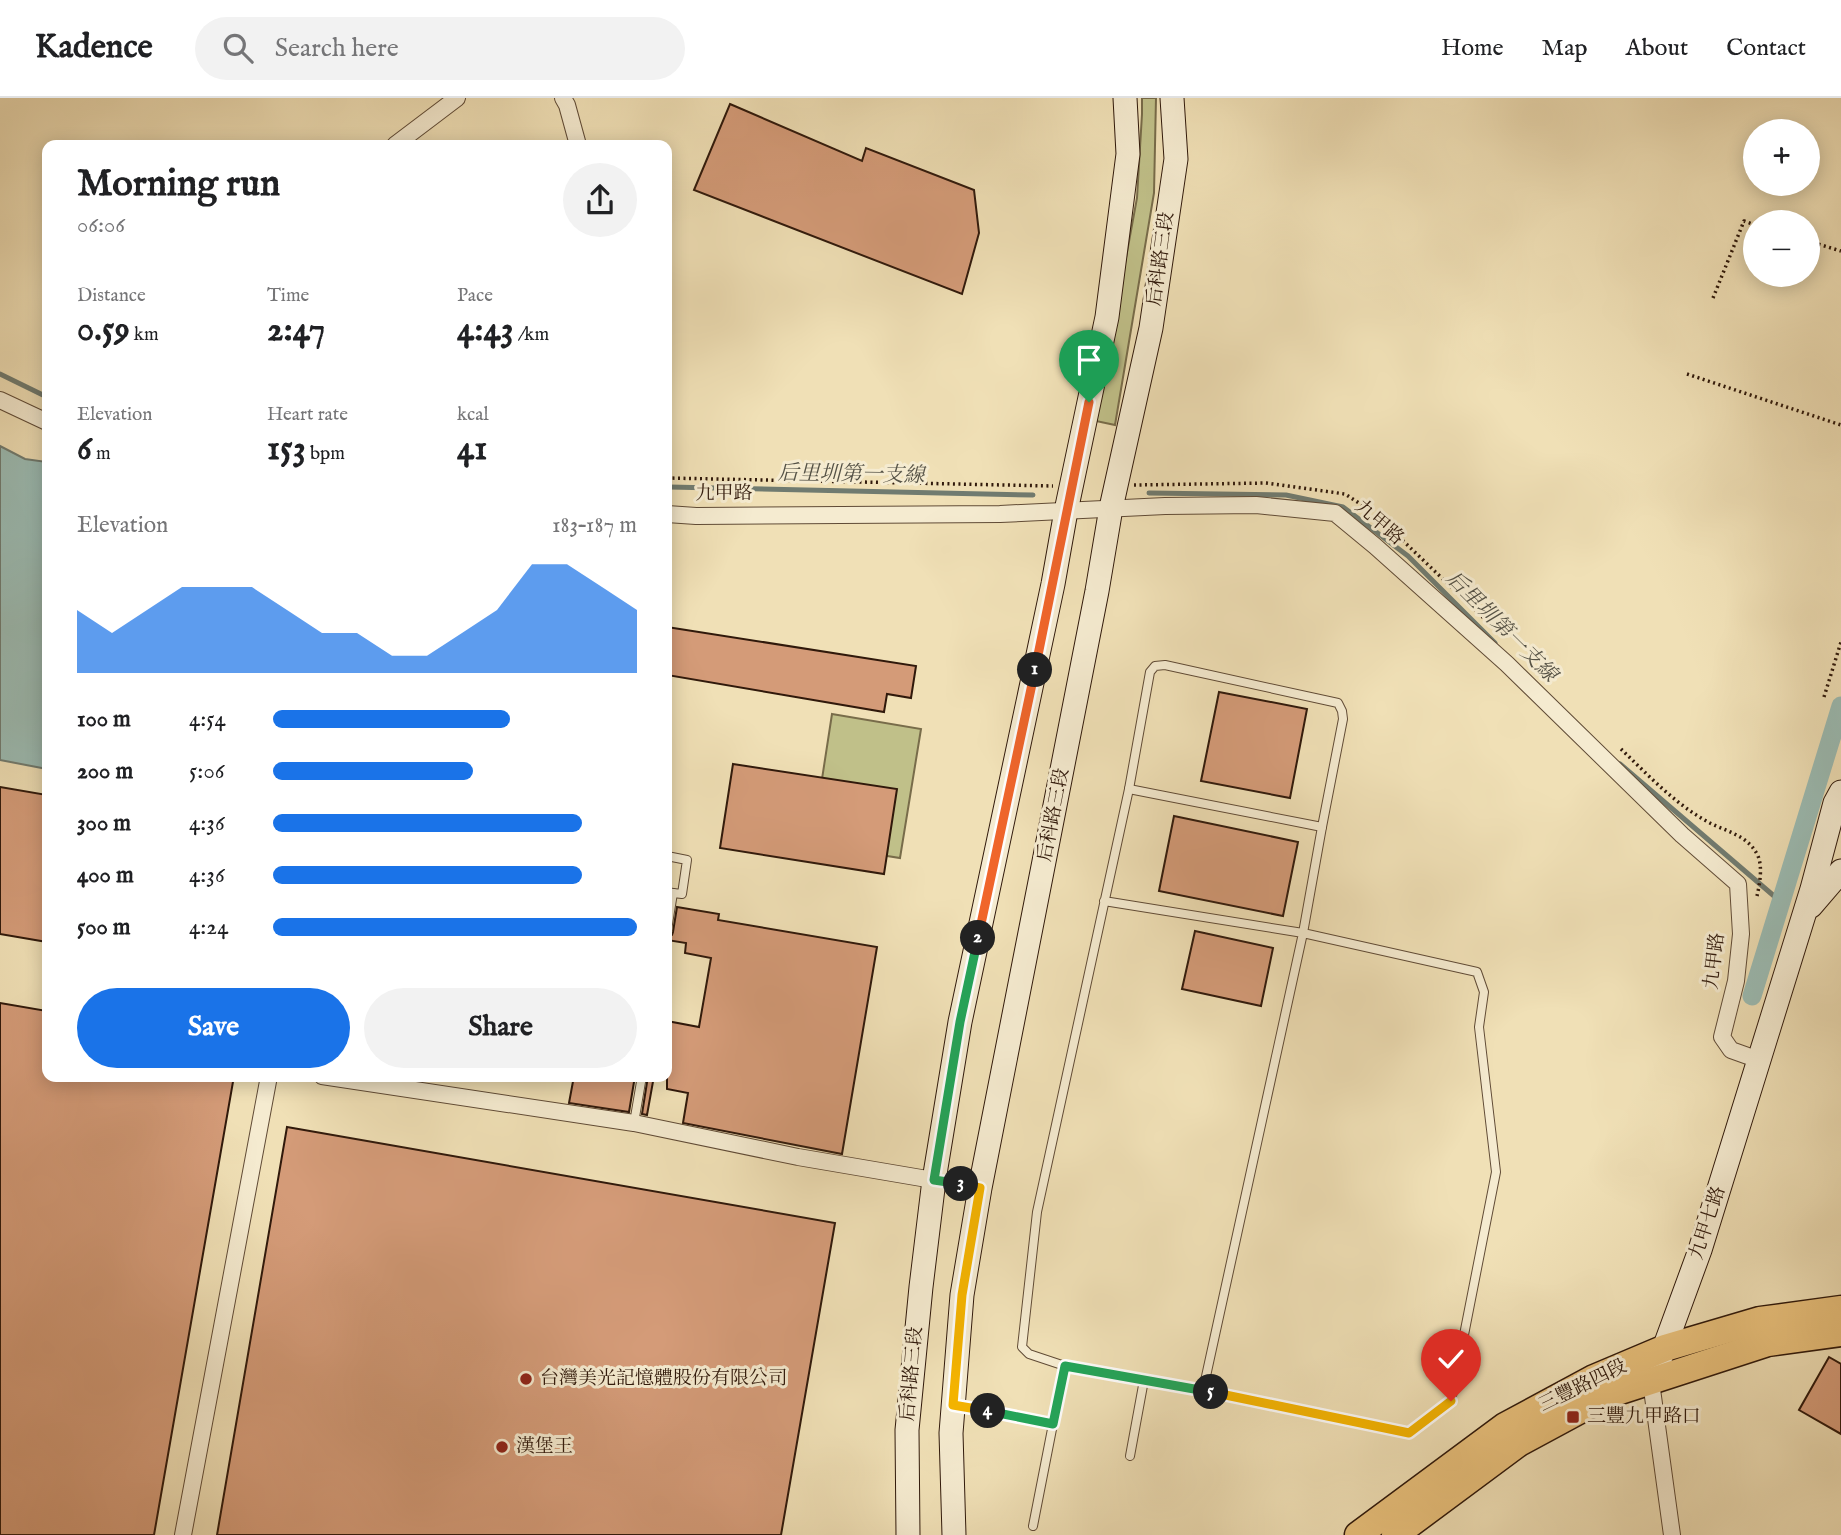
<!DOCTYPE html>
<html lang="en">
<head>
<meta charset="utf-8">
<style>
	body { margin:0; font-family:"IM FELL English","Noto Serif TC",serif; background:#f2f2f2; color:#202124; height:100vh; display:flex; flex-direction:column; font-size:26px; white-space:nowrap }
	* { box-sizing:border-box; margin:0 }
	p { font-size:23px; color:#757577 }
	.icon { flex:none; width:38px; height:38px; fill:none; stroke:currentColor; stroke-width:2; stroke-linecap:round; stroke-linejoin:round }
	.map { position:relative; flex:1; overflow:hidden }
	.side { position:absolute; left:42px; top:42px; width:630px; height:942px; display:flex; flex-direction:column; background:#fff; border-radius:14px; box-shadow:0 4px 18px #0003 }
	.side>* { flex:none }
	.fabs { position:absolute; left:1743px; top:21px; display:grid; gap:14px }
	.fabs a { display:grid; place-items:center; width:77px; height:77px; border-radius:50%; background:#fff; box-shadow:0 4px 18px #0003; font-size:35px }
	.pin { position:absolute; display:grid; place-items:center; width:60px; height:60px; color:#fff; margin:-72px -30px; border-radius:50% 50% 50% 0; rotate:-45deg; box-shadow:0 0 7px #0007 }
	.pin .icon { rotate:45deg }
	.km { position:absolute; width:35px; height:35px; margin:-18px; border-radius:50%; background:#222; color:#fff; font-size:19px; line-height:35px; text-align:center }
	.round { display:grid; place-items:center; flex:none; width:74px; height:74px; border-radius:37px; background:#f2f2f2 }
	.overview { display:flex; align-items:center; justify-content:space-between; height:119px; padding:0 35px }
	h1 { font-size:38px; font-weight:800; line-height:52px }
	.figures { display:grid; grid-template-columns:repeat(3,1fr); gap:10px; height:119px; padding:7px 35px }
	.figures div { display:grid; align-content:center }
	.figures b { font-size:35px; font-weight:800 }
	.figures small { font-size:19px; font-weight:400 }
	.figures p { font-size:19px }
	.chart { height:196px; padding:14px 35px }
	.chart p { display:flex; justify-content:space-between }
	.chart svg { width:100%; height:126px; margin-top:7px; fill:#1a73e8; opacity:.7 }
	.primary-button { display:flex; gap:14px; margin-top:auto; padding:14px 35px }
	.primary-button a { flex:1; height:80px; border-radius:42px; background:#1a73e8; color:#fff; font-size:28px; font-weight:800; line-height:80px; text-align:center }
	.primary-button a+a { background:#f2f2f2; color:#202124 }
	ul { padding:0 35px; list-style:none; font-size:23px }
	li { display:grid; grid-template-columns:112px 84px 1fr; align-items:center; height:52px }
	li i { height:18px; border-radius:9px; background:#1a73e8 }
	header { display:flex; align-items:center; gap:42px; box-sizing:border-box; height:98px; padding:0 35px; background:#fff; border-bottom:2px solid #e0e0e0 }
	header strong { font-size:33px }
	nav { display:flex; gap:38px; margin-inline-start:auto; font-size:24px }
	.search { width:490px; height:63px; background:#f2f2f2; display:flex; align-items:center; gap:18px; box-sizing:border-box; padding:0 24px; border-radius:38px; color:#757577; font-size:26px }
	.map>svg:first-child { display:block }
	.green { fill:#c0c089; stroke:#786c4a; stroke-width:2 }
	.water { fill:#9bbcb4; stroke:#707b70; stroke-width:2 }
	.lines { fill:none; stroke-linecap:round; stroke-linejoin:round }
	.stream { stroke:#707b70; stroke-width:5 }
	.canal { stroke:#9bbcb4; stroke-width:19 }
	.building { fill:#d49b78; stroke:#30190b; stroke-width:2 }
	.lane-casing { stroke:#604b36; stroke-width:10 }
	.street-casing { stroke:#604b36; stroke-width:18 }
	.secondary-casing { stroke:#30190b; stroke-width:25 }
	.primary-casing { stroke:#30190b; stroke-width:29 }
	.path { stroke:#30190b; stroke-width:3.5; stroke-dasharray:2 3.5; stroke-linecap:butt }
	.lane { stroke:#f5ebd0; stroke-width:8 }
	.street { stroke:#f5ebd0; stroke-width:16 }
	.secondary { stroke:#f5ebd0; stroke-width:23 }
	.primary { stroke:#e8c07b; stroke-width:26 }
	.split-1-casing { stroke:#fff; stroke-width:14 }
	.split-2-casing { stroke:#fff; stroke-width:14 }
	.split-3-casing { stroke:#fff; stroke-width:14 }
	.split-4-casing { stroke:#fff; stroke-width:14 }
	.split-5-casing { stroke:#fff; stroke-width:14 }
	.split-6-casing { stroke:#fff; stroke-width:14 }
	.split-1 { stroke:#f0652b; stroke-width:9 }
	.split-2 { stroke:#f0652b; stroke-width:9 }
	.split-3 { stroke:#22a559; stroke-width:9 }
	.split-4 { stroke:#f5b400; stroke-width:9 }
	.split-5 { stroke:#22a559; stroke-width:9 }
	.split-6 { stroke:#f5b400; stroke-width:9 }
	.poi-dot { fill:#8f2418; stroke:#f5ebd0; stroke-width:2.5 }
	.labels { text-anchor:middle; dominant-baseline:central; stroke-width:6; stroke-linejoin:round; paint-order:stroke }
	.street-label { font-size:19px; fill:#30190b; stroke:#f5ebd0 }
	.poi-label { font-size:19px; fill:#30190b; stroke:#f5ebd0; text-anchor:start }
	.water-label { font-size:21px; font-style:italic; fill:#555246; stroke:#f5ebd0 }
</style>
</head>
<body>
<header>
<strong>Kadence</strong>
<div class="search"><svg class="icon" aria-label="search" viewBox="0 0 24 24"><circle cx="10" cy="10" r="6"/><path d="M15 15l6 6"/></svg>Search here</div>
<nav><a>Home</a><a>Map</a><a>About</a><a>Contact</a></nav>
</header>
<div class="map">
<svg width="1841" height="1437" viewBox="0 0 1841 1437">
	<rect width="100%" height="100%" fill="#f0e0b6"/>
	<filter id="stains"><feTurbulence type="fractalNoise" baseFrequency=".00286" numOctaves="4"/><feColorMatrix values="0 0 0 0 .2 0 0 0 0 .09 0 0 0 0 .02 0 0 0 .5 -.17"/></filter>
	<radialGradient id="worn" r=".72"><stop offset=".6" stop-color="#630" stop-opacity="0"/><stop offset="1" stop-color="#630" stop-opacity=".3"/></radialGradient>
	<!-- green -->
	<g class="green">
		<polygon points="1142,0 1156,0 1154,95 1115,327 1096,323 1137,100 1142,16"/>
		<polygon points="832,616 921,631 900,760 812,746"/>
	</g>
	<!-- water -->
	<polygon class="water" points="0,348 25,361 47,364 47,671 0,662"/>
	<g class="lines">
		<!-- stream -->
		<g class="stream">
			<polyline points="0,276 47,299"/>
			<polyline points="669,389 1033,397"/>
			<polyline points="1149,395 1286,397 1343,409 1408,458 1495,545"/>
			<polyline points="1620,666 1781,804"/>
		</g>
		<!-- canal -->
		<polyline class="canal" points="1752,898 1841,608"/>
	</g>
	<!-- building -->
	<g class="building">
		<polygon points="730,6 862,63 866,50 974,92 979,135 962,196 694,92"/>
		<polygon points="667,529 916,568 911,600 887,596 884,614 667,577"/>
		<polygon points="1219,594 1307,611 1290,700 1201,683"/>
		<polygon points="733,666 897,691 884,776 720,750"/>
		<polygon points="0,689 47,697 47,844 0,836"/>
		<polygon points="1174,718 1298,744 1283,818 1159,793"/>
		<polygon points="677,809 719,816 718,822 877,849 842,1056 683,1025 688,995 667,991 667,923 699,929 711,860 685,855 686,845 667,842 667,838 672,837 673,834"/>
		<polygon points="1195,833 1273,850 1261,908 1182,891"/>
		<polygon points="0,905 47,913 47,978 234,978 154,1437 0,1437"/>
		<polygon points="574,978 635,978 629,1014 569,1005"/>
		<polygon points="648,978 654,978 647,1017 642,1016"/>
		<polygon points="287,1029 835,1125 781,1437 217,1437"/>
		<polygon points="1829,1259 1841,1266 1841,1336 1799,1312"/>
	</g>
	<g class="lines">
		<!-- lane casing -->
		<g class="lane-casing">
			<g id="lane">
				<polyline points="1129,691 1322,729"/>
				<polyline points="667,758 687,762 682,796 673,795"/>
				<polyline points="667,794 673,795 667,832"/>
				<polyline points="1104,803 1303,835 1477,874 1484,894 1479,929 1496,1074 1451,1303 1409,1335 1203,1292 1065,1268 1029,1256 1022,1249 1037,1114 1129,691 1150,574 1155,568 1165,567 1338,605 1342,613 1343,621 1322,729 1303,835 1203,1292"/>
				<polyline points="634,1025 642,978"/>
				<polyline points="956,1307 1053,1326 1033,1428"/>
				<polyline points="1053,1326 1065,1268"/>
				<polyline points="1130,1358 1144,1282"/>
			</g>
		</g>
		<!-- street casing -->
		<g class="street-casing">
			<g id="street">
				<polyline points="563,0 567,7 578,47"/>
				<polyline points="395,47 457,0"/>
				<polyline points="0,302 47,324"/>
				<polyline points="667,416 696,418 1000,416 1165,408 1256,407 1335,415 1375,448 1507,566 1682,737 1738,786 1741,836 1736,883 1722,939 1731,952 1759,962"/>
				<polyline points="322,978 634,1025 798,1059 980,1090"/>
				<polyline points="1651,1284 1672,1437"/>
				<polyline points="183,1437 269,978"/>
			</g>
		</g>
		<!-- secondary casing -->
		<g class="secondary-casing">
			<g id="secondary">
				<polyline points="1811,808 1841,773"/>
				<polyline points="1659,1264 1700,1152 1812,791 1835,705 1841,694"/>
				<polyline points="908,1437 907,1332 921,1189 934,1082 960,924 1053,486 1066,413 1107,219 1128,56 1125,0"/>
				<polyline points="954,1437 951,1335 962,1197 980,1090 1097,493 1111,410 1151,230 1176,61 1172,0"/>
			</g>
		</g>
		<!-- primary casing -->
		<g class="primary-casing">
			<g id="primary">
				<polyline points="1358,1437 1505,1328 1594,1280 1665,1250 1760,1222 1841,1211"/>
				<polyline points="1395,1437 1519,1345 1608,1297 1768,1245 1841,1235"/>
			</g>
		</g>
		<!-- path -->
		<g class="path">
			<polyline points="1808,143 1841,153"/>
			<polyline points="1713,200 1744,123 1755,127"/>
			<polyline points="1687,276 1841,327"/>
			<polyline points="667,380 1053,388"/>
			<polyline points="1134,387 1266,385 1345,396 1373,414 1494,530"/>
			<polyline points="1824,599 1841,544"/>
			<path d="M1621,651C1648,677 1675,706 1708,724C1725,733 1747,737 1757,756C1763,767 1760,785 1757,798"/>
		</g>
		<!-- lane -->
		<use href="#lane" class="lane"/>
		<!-- street -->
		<use href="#street" class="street"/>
		<!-- secondary -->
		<use href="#secondary" class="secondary"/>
		<!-- primary -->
		<use href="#primary" class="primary"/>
	</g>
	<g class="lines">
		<!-- split-1 casing -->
		<g class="split-1-casing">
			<polyline id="split-1" points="1035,572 1089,304"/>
		</g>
		<!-- split-2 casing -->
		<g class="split-2-casing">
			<polyline id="split-2" points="978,840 1035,572"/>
		</g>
		<!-- split-3 casing -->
		<g class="split-3-casing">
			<polyline id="split-3" points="961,1086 934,1082 960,924 978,840"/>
		</g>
		<!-- split-4 casing -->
		<g class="split-4-casing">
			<polyline id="split-4" points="961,1086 980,1090 962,1197 953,1307 988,1313"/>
		</g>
		<!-- split-5 casing -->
		<g class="split-5-casing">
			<polyline id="split-5" points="988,1313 1053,1326 1065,1268 1211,1294"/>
		</g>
		<!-- split-6 casing -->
		<g class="split-6-casing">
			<polyline id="split-6" points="1211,1294 1409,1335 1451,1303"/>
		</g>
		<!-- split-1 -->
		<use href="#split-1" class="split-1"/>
		<!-- split-2 -->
		<use href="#split-2" class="split-2"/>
		<!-- split-3 -->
		<use href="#split-3" class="split-3"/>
		<!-- split-4 -->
		<use href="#split-4" class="split-4"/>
		<!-- split-5 -->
		<use href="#split-5" class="split-5"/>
		<!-- split-6 -->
		<use href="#split-6" class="split-6"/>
	</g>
	<!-- markers -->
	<g class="poi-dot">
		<circle cx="526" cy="1281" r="7"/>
		<rect x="1566" y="1312" width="14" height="14" rx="3.5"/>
		<circle cx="502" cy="1349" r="7"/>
	</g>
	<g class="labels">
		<!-- street labels -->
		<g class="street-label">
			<text transform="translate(1161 161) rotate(-82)">后科路三段</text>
			<text x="724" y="396">九甲路</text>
			<text transform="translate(1379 425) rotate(41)">九甲路</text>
			<text transform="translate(1054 717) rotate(-79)">后科路三段</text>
			<text transform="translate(1715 863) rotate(-83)">九甲路</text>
			<text transform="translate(1708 1125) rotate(-72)">九甲七路</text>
			<text transform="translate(912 1276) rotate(-85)">后科路三段</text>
			<text transform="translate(1583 1288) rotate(-26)">三豐路四段</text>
		</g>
		<!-- poi labels -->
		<g class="poi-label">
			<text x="540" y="1281">台灣美光記憶體股份有限公司</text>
			<text x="1587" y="1319">三豐九甲路口</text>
			<text x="516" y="1349">漢堡王</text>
		</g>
		<!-- water labels -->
		<g class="water-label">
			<text transform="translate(851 377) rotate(1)">后里圳第一支線</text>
			<text transform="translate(1501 529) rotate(45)">后里圳第一支線</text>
		</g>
	</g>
	<rect width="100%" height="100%" filter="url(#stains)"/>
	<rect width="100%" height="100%" fill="url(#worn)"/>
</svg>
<div class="fabs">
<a>+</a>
<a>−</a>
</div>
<div class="pin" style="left:1089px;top:304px;background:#1e9e55"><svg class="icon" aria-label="arrive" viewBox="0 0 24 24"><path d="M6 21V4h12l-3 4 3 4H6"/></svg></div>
<div class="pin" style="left:1451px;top:1303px;background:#d93025"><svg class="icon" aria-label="check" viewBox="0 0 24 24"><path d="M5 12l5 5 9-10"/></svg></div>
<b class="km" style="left:1035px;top:572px">1</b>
<b class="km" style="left:978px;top:840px">2</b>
<b class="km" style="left:961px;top:1086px">3</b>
<b class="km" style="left:988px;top:1313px">4</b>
<b class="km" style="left:1211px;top:1294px">5</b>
<section class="side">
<div class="overview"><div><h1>Morning run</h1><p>06:06</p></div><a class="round"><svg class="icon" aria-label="share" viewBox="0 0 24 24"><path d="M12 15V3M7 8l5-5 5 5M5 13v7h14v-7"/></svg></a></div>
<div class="figures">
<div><p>Distance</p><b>0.59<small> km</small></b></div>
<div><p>Time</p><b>2:47</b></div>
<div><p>Pace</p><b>4:43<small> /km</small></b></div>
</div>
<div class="figures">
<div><p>Elevation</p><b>6<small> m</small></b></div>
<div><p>Heart rate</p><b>153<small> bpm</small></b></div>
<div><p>kcal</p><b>41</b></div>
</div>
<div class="chart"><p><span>Elevation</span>183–187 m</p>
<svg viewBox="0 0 160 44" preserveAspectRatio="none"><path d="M0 44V22L10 30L20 22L30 14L40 14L50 14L60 22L70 30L80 30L90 38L100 38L110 30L120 22L130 6L140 6L150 14L160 22V44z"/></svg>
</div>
<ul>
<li><b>100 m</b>4:54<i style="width:65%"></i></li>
<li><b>200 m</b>5:06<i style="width:55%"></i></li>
<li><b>300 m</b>4:36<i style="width:85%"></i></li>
<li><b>400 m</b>4:36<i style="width:85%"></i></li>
<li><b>500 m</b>4:24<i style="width:100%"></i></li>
</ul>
<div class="primary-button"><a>Save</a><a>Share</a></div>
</section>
</div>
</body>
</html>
